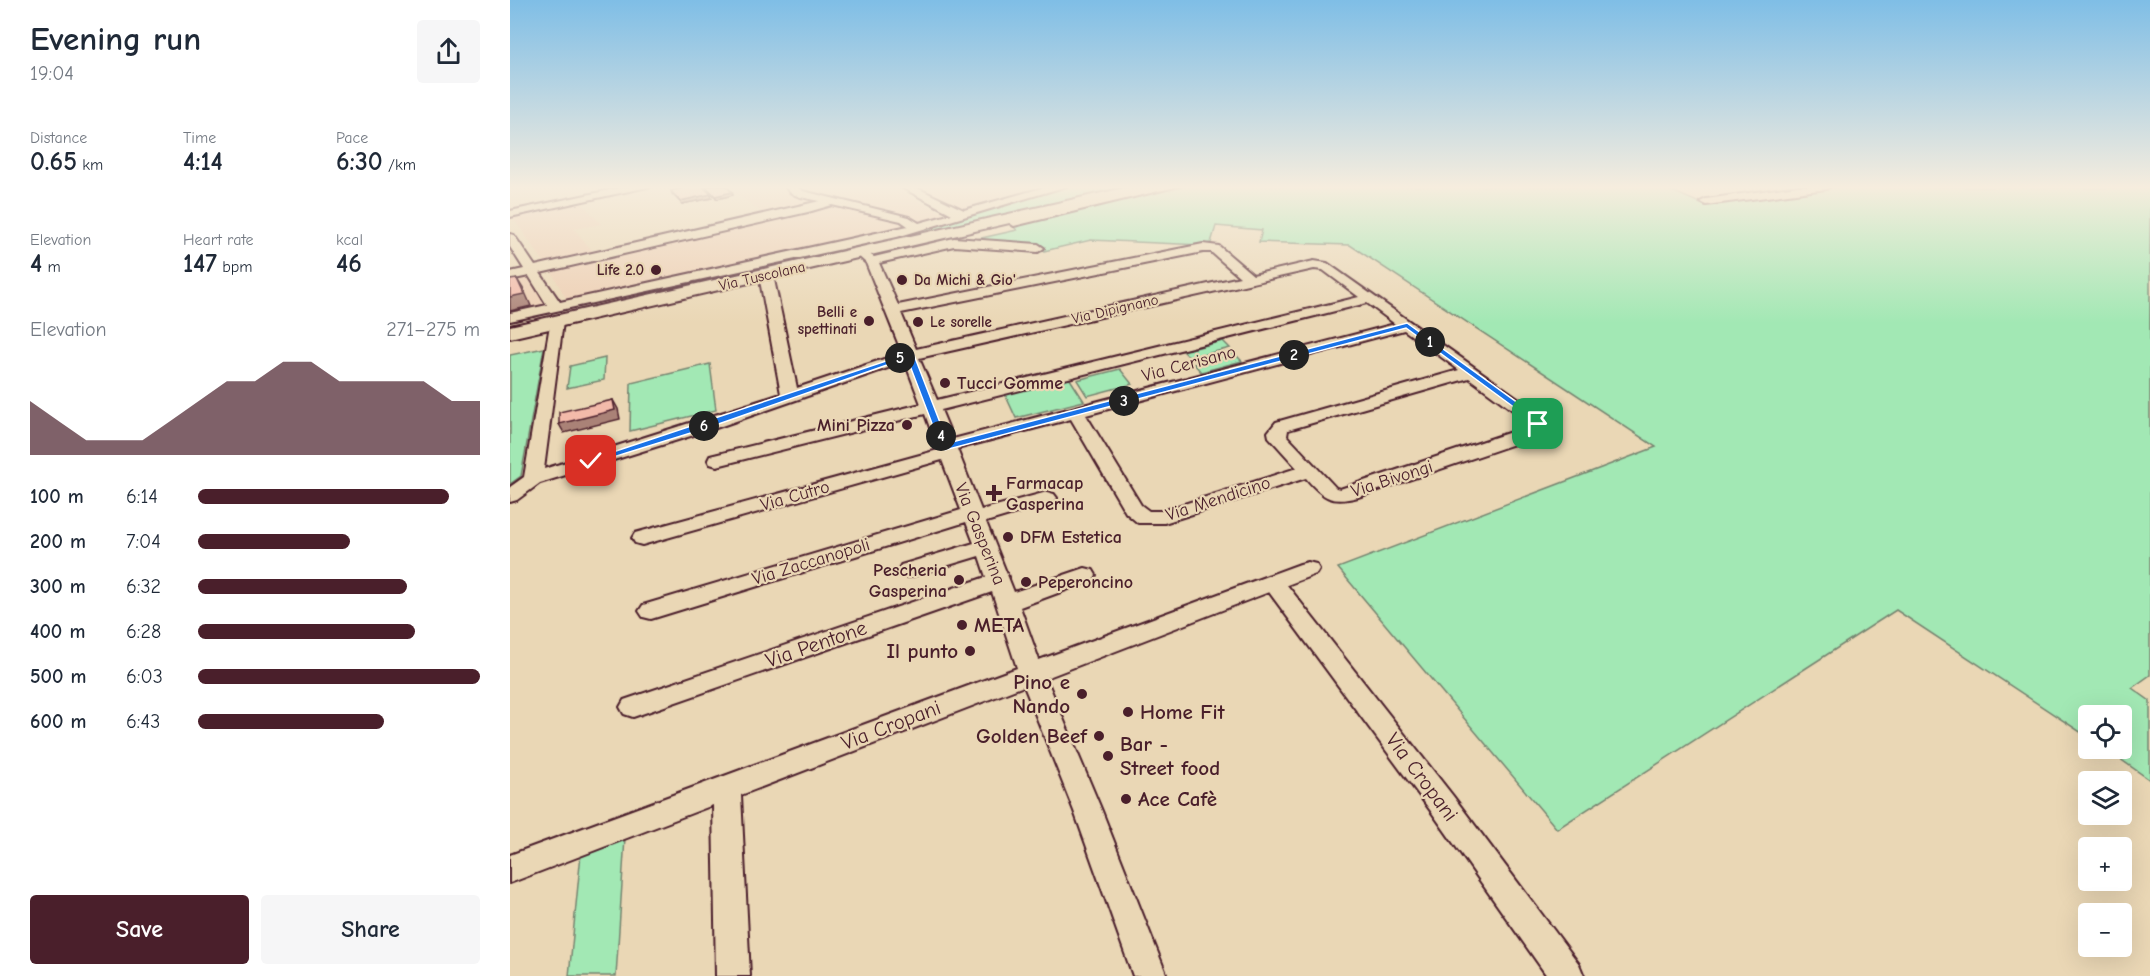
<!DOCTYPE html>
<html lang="en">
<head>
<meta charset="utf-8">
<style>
	body { margin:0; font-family:"Comic Neue",sans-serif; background:#f6f6f7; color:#1f2937; height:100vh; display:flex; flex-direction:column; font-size:22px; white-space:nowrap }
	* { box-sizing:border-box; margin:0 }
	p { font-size:20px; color:#747a83 }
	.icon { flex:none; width:33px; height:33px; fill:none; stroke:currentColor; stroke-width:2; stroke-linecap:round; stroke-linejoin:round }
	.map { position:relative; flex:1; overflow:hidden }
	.side { display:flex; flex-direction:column; background:#fff; width:510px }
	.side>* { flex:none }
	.buttons { position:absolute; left:1568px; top:705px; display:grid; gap:12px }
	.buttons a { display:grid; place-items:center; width:54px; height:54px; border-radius:6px; background:#fff; box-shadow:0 6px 24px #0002; font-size:30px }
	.pin { position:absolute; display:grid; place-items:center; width:51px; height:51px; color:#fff; margin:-26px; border-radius:12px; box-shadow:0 3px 9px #0006 }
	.km { position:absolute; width:30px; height:30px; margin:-15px; border-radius:50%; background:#222; color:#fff; font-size:16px; line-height:30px; text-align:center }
	.round { display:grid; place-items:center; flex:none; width:63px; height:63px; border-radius:6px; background:#f6f6f7 }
	.overview { display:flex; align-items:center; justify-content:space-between; height:102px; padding:0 30px }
	h1 { font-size:33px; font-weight:600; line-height:45px }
	.figures { display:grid; grid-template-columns:repeat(3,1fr); gap:9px; height:102px; padding:6px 30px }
	.figures div { display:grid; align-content:center }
	.figures b { font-size:26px; font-weight:600 }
	.figures small { font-size:16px; font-weight:400 }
	.figures p { font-size:16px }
	.chart { height:168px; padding:12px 30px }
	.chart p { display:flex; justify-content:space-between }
	.chart svg { width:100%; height:108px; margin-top:6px; fill:#4a1f2b; opacity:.7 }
	.button { display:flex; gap:12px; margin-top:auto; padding:12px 30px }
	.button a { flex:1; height:69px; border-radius:6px; background:#4a1f2b; color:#fff; font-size:24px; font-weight:600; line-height:69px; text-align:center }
	.button a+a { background:#f6f6f7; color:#1f2937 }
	ul { padding:0 30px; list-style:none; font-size:20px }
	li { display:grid; grid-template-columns:96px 72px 1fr; align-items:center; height:45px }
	li i { height:15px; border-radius:8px; background:#4a1f2b }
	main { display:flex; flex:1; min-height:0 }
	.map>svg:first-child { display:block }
	.built { fill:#edceb2 }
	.green { fill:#a2e8b4; stroke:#768470; stroke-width:1.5 }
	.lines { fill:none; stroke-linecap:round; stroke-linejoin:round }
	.minor-casing { stroke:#4a1f2b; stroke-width:4 }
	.major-casing { stroke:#4a1f2b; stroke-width:4 }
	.minor { fill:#ead7b5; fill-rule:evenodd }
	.major { fill:#ead7b5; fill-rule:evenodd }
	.wall { fill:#d1a092; stroke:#4a1f2b; stroke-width:1.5 }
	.shaded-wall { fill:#aa8277; stroke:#4a1f2b; stroke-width:1.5 }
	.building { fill:#f3baaa; stroke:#4a1f2b; stroke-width:1.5 }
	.route { fill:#1a73e8; stroke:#fff; stroke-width:1.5 }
	.poi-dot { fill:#4a1f2b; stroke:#ead7b5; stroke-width:2 }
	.labels { text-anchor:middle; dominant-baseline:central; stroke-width:4.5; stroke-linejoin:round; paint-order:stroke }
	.far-poi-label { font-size:15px; font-weight:bold; fill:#4a1f2b; stroke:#ead7b5; text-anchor:end }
	.far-street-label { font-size:15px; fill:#4a1f2b; stroke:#ead7b5 }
	.street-label { font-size:18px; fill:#4a1f2b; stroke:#ead7b5 }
	.poi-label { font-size:18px; font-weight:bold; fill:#4a1f2b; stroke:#ead7b5; text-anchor:start }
	.near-poi-label { font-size:21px; font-weight:bold; fill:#4a1f2b; stroke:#ead7b5; text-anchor:start }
	.near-street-label { font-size:21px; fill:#4a1f2b; stroke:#ead7b5 }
</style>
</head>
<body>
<main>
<section class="side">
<div class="overview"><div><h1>Evening run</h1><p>19:04</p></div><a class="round"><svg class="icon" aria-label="share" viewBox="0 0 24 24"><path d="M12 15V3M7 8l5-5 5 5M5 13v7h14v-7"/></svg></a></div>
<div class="figures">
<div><p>Distance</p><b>0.65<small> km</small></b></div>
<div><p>Time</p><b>4:14</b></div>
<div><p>Pace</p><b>6:30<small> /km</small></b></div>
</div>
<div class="figures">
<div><p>Elevation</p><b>4<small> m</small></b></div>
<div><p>Heart rate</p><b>147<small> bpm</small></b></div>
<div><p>kcal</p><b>46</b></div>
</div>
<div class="chart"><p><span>Elevation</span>271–275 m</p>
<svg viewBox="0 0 160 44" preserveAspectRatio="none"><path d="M0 44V22L10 30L20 38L30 38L40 38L50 30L60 22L70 14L80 14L90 6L100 6L110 14L120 14L130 14L140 14L150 22L160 22V44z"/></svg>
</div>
<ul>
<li><b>100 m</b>6:14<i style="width:89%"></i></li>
<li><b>200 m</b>7:04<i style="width:54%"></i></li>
<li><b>300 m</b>6:32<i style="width:74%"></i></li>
<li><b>400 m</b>6:28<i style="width:77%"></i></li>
<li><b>500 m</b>6:03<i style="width:100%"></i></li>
<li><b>600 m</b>6:43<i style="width:66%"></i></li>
</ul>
<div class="button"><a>Save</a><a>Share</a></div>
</section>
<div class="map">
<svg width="1640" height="976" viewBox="0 0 1640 976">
	<rect width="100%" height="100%" fill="#ead7b5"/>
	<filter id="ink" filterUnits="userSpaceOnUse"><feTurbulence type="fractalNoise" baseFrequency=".0167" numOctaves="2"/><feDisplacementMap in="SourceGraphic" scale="12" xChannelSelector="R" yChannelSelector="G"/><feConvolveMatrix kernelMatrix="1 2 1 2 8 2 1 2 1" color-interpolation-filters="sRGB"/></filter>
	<g filter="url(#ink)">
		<!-- built -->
		<g class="built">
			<polygon points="215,186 276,186 274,191 316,201 257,216"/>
			<polygon points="285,186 379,186 437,215 409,223 404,219 309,196 291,191"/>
			<polygon points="400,186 549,186 454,212"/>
			<polygon points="70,201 91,224 64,229 86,255 37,266 1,215"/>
			<polygon points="321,203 392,220 401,225 58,302 40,269"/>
			<polygon points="17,274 38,303 0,312 0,278"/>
		</g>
		<!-- green -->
		<g class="green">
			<polygon points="558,186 621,186 296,259 299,255 387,235"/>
			<polygon points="676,186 1151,186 1194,205 1335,186 1640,188 1640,675 1622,688 1640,701 1640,780 1596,749 1611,748 1611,716 1578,716 1578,737 1386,610 1047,829 828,568 1146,447 840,245 749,242 752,230 706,226 701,243 692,245 581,240 530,252 523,246 458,241 507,230 501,225"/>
			<polygon points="274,261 275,264 130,295 129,291"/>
			<polygon points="713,341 720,348 680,358 673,351"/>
			<polygon points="34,348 11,476 0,484 0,355"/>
			<polygon points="724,353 732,361 691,372 684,364"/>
			<polygon points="95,358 94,380 57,388 60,366"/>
			<polygon points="200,364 206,410 120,431 121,383"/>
			<polygon points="610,369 622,384 577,396 567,380"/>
			<polygon points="558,376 574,401 506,418 494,392"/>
			<polygon points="115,838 106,976 59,976 71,854"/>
		</g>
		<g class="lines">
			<!-- minor casing -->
			<g class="minor-casing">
				<g id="minor">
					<polygon points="119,186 142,186 0,217 0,211"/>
					<path d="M275,186H286L293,191L399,217L409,223L442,214L389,186H403L454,210L539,186H557L387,237L0,321V313L37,305L19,276L0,280V272L14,269L0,247V234L4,235L25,266L310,201C298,198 281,198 275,186ZM322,205L391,221L398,226L50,302L30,273L298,212Z"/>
					<polygon points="648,186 669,186 504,226 498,222 504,218"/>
					<polygon points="1288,186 1321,186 1316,189 1196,205 1190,202 1196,199"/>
					<path d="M444,238L528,244L534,248L528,252L444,246L369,263L388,305L693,244L709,246L743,275L804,261L817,263L1029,413L1037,425L1032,433L1025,437L848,497C821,504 813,498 796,478L654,523H628L616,513L561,419L447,449L471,510L537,492L544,494L547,498L544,502L476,522L504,592L575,568L583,570L586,575L583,580L510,607L529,660L790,564L798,562L806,564L809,569L806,574L777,585L943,796L1069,964L1074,976H1037L923,814L759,592L536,678L592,811L657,976H623L564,811L514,686L231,795L240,976H206L203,805L0,883V855L507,668L482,592L123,717L114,714L110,707L114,700L476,577L469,556L399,577L391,575L388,570L391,565L464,543L456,522L141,619L133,617L129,611L133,605L451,510L432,460L132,545L125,543L122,538L125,533L428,450L415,414L207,466L200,464L198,460L200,456L411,404L395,362L203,429L30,483L7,500L0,502V487L14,477L41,319L46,318L53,322L34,469L271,394L249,275L251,272L256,271L263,275L287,388L392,353L356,263L346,254L352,250L364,257ZM693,252H701L730,277L406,349L391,313ZM804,269L813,270L849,297L427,400L409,358ZM857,303L885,324L443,439L431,410ZM894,330L949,370L766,422L758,432L759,437L787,468L652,511H639L631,505L576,415ZM959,378L1016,420L1019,426L830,489L826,488L777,436L778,430Z"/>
				</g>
			</g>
			<!-- major casing -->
			<g class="major-casing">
				<polygon id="major" points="623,186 649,186 643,190 0,338 0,326"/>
			</g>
			<!-- minor -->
			<use href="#minor" class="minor"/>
			<!-- major -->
			<use href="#major" class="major"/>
		</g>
		<!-- wall -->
		<g class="wall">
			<polygon points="195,186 216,186 222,192 223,195 207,199"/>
			<polygon points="161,191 202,198 172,204 162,194"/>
		</g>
		<!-- shaded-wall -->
		<g class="shaded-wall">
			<polygon points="222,192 223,195 207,199 205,196"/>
			<polygon points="201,194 202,198 172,204 170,201"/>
			<polygon points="7,279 14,290 21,306 0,311 0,297"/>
			<polygon points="103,400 108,409 110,419 54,433 49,424"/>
		</g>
		<!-- building -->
		<g class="building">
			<polygon points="183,186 192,186 201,194 170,201 161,191"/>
			<polygon points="196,186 216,186 222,192 205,196"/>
			<polygon points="7,279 14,294 0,297 0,280"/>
			<polygon points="103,400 105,410 49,424 49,412"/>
		</g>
	</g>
	<!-- sky -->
	<linearGradient id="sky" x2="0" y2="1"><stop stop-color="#7fbee6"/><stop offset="0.58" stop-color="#f6edde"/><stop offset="1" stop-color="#f6edde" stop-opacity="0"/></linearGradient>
	<rect width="1640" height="323" fill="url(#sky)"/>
	<!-- route -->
	<polygon class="route" points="897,323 1026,416 1032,424 1031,426 1025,426 1020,419 896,328 435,450 431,447 397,358 200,427 84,463 76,461 400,353 404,355 438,443"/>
	<!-- markers -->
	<g class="poi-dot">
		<circle cx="146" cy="270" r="6"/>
		<circle cx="392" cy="280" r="6"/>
		<circle cx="359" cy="321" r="6"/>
		<circle cx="408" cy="322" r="6"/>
		<circle cx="435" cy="383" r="6"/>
		<circle cx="397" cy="425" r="6"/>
		<path d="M481 484h6v6h6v6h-6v6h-6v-6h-6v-6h6z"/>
		<circle cx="498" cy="537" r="6"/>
		<circle cx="449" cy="580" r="6"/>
		<circle cx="516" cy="582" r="6"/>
		<circle cx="452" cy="625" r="6"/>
		<circle cx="460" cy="651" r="6"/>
		<circle cx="572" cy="694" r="6"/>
		<circle cx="618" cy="712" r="6"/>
		<circle cx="589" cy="736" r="6"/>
		<circle cx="598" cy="756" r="6"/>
		<circle cx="616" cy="799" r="6"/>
	</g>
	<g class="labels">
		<!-- far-poi labels -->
		<g class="far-poi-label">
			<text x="134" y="270">Life 2.0</text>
			<text x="404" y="280" text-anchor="start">Da Michi &amp; Gio'</text>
			<text x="347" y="312">Belli e<tspan x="347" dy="17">spettinati</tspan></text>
			<text x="420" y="322" text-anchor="start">Le sorelle</text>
		</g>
		<!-- far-street labels -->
		<g class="far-street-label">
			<text transform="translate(252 276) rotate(-13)">Via Tuscolana</text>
			<text transform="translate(605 309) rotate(-13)">Via Dipignano</text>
		</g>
		<!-- street labels -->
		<g class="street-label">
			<text transform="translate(679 364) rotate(-15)">Via Cerisano</text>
			<text transform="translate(882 479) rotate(-18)">Via Bivongi</text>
			<text transform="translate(285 496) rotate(-16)">Via Cutro</text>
			<text transform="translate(708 499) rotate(-18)">Via Mendicino</text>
			<text transform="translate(470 534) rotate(68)">Via Gasperina</text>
			<text transform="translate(301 562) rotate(-17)">Via Zaccanopoli</text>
		</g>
		<!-- poi labels -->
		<g class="poi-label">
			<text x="447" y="383">Tucci Gomme</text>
			<text x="385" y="425" text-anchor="end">Mini Pizza</text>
			<text x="496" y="483">Farmacap<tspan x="496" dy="21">Gasperina</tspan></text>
			<text x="510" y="537">DFM Estetica</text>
			<text x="437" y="570" text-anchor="end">Pescheria<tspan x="437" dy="21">Gasperina</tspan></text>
			<text x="528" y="582">Peperoncino</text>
		</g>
		<!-- near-poi labels -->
		<g class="near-poi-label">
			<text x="464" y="625">META</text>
			<text x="448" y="651" text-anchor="end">Il punto</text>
			<text x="560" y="682" text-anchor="end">Pino e<tspan x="560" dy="24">Nando</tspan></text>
			<text x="630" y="712">Home Fit</text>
			<text x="577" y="736" text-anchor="end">Golden Beef</text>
			<text x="610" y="744">Bar -<tspan x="610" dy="24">Street food</tspan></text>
			<text x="628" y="799">Ace Cafè</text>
		</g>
		<!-- near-street labels -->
		<g class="near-street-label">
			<text transform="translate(306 644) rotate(-19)">Via Pentone</text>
			<text transform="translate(381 725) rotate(-21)">Via Cropani</text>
			<text transform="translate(912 777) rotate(53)">Via Cropani</text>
		</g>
	</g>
</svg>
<div class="buttons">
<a><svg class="icon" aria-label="locate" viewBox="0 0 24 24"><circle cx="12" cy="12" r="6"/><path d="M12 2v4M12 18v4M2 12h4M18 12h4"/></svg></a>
<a><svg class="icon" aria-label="layers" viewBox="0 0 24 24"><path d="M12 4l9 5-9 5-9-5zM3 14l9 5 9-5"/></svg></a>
<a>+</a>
<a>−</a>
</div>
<div class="pin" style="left:1028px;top:424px;background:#1e9e55"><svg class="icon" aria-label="arrive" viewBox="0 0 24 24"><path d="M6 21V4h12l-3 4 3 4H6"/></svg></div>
<div class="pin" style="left:81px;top:461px;background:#d93025"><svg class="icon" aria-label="check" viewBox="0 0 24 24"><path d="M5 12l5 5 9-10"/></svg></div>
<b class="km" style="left:920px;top:342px">1</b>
<b class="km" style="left:784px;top:355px">2</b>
<b class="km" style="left:614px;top:401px">3</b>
<b class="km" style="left:431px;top:436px">4</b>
<b class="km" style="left:390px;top:358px">5</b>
<b class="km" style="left:194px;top:426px">6</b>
</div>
</main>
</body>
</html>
